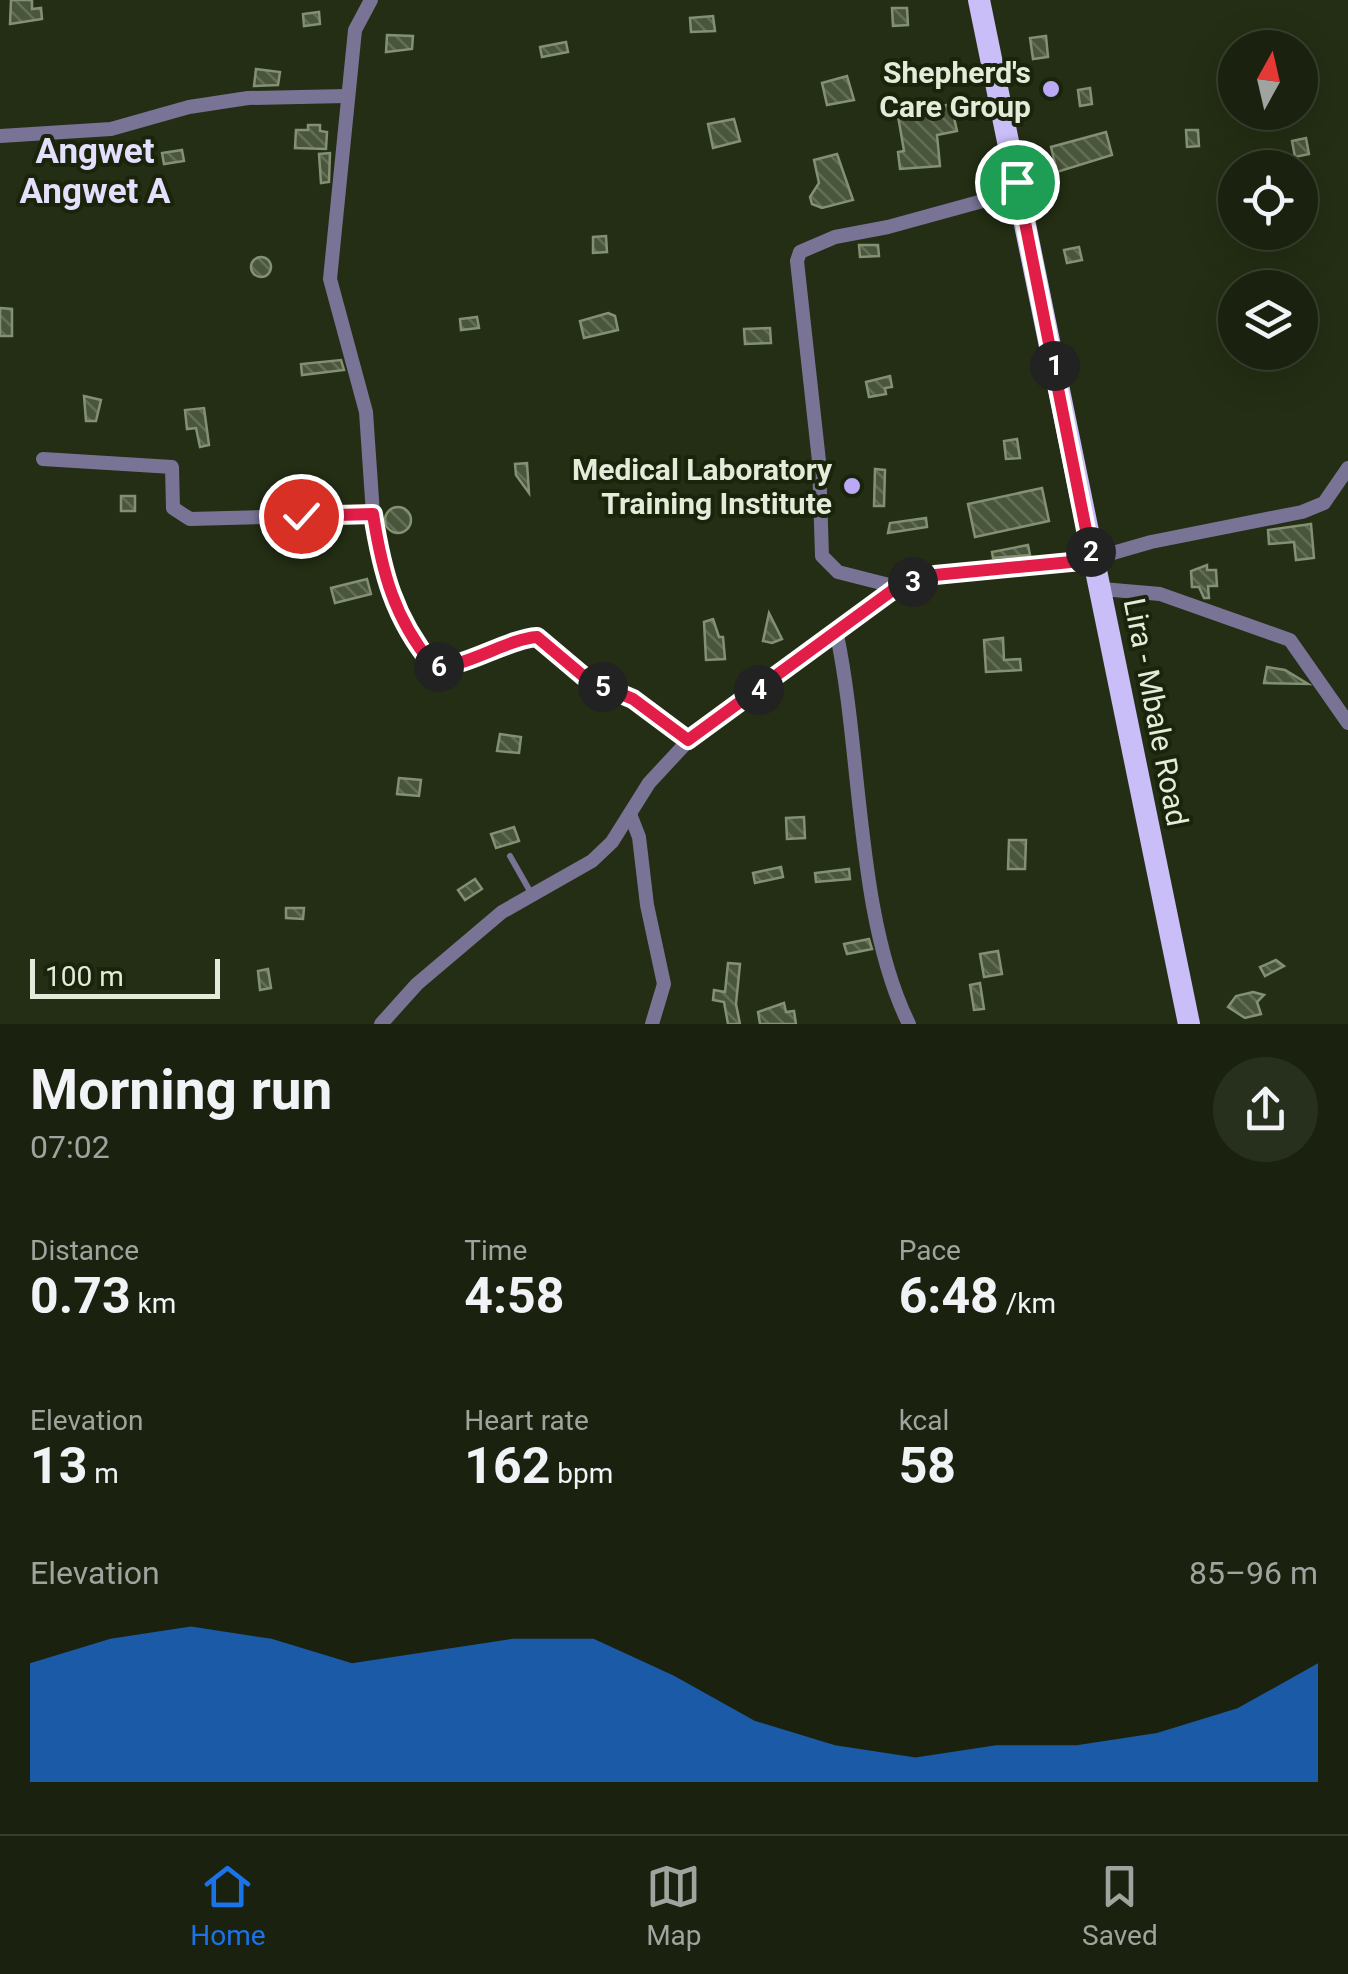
<!DOCTYPE html>
<html lang="en">
<head>
<meta charset="utf-8">
<style>
	body { margin:0; font-family:Roboto,sans-serif; background:#272f1d; color:#f1f3f6; height:100vh; display:flex; flex-direction:column; font-size:38px; white-space:nowrap }
	* { box-sizing:border-box; margin:0 }
	p { font-size:32px; color:#9fa49e }
	.icon { flex:none; width:55px; height:55px; fill:none; stroke:currentColor; stroke-width:2; stroke-linecap:round; stroke-linejoin:round }
	.map { position:relative; height:1024px; overflow:hidden }
	.panel { display:flex; flex-direction:column; background:#1a220f; flex:1 }
	.panel>* { flex:none }
	.needle { width:65px; rotate:8deg }
	.tools { position:absolute; left:1218px; top:30px; display:grid; gap:20px }
	.tools a { display:grid; place-items:center; width:100px; height:100px; border-radius:50%; background:#1a220f; box-shadow:0 10px 40px #0002,0 0 0 2px #383f2f; font-size:50px }
	.scale { position:absolute; left:30px; bottom:25px; width:190px; box-sizing:border-box; padding-left:10px; border:5px solid #e4ebdb; border-top:0; font-size:28px; line-height:35px; white-space:nowrap; color:#e4ebdb; -webkit-text-stroke:8px #1a240b; paint-order:stroke }
	.pin { position:absolute; display:grid; place-items:center; width:85px; height:85px; color:#fff; margin:-42px; border:5px solid #fff; border-radius:50%; box-shadow:0 2px 10px #0007 }
	.km { position:absolute; width:50px; height:50px; margin:-25px; border-radius:50%; background:#222; color:#fff; font-size:28px; line-height:50px; text-align:center }
	.round { display:grid; place-items:center; flex:none; width:105px; height:105px; border-radius:52px; background:#272f1d }
	.summary { display:flex; align-items:center; justify-content:space-between; height:170px; padding:0 30px }
	h1 { font-size:55px; font-weight:700; line-height:75px }
	.stats { display:grid; grid-template-columns:repeat(3,1fr); gap:15px; height:170px; padding:10px 30px }
	.stats div { display:grid; align-content:center }
	.stats b { font-size:50px; font-weight:700 }
	.stats small { font-size:28px; font-weight:400 }
	.stats p { font-size:28px }
	.chart { height:280px; padding:20px 30px }
	.chart p { display:flex; justify-content:space-between }
	.chart svg { width:100%; height:180px; margin-top:10px; fill:#1a73e8; opacity:.7 }
	.dock { display:flex; justify-content:space-around; align-items:center; height:140px; border-top:2px solid #383f2f; background:#1a220f; font-size:28px; color:#9fa49e }
	.dock a { display:grid; justify-items:center; gap:5px }
	.dock .active { color:#1a73e8 }
	.map>svg:first-child { display:block }
	.building { fill:url(#building-back-hatch); stroke:#839073; stroke-width:2.5 }
	.lines { fill:none; stroke-linecap:round; stroke-linejoin:round }
	.service { stroke:#797395; stroke-width:6 }
	.minor { stroke:#797395; stroke-width:14 }
	.primary { stroke:#c9bef8; stroke-width:22 }
	.route-casing { stroke:#fff; stroke-width:20 }
	.route { stroke:#e11d48; stroke-width:12 }
	.poi-dot { fill:#baaaf6; stroke:#1a240b; stroke-width:4 }
	.labels { text-anchor:middle; dominant-baseline:central; stroke-width:8; stroke-linejoin:round; paint-order:stroke }
	.poi-label { font-size:30px; font-weight:bold; fill:#e4ebdb; stroke:#1a240b; text-anchor:end }
	.street-label { font-size:30px; fill:#e4ebdb; stroke:#1a240b }
	.quarter-label { font-size:35px; font-weight:bold; fill:#e4dffd; stroke:#1a240b }
</style>
</head>
<body>
<div class="map">
<svg width="1348" height="1024" viewBox="0 0 1348 1024">
	<defs>
		<pattern id="building-back-hatch" width="6" height="6" patternUnits="userSpaceOnUse" patternTransform="scale(2.5)"><rect width="6" height="6" fill="#4a563b"/><path d="M-1 5l2 2M0 0l6 6M5-1l2 2" fill="none" stroke="#646e57"/></pattern>
	</defs>
	<rect width="100%" height="100%" fill="#232e14"/>
	<!-- building -->
	<g class="building">
		<polygon points="11,0 32,0 32,9 41,8 42,19 10,24"/>
		<polygon points="892,8 907,8 908,25 893,26"/>
		<polygon points="319,12 320,24 304,26 303,14"/>
		<polygon points="713,16 715,31 691,32 690,18"/>
		<polygon points="387,35 413,36 412,49 386,52"/>
		<polygon points="1046,36 1048,57 1033,59 1030,38"/>
		<polygon points="566,42 568,52 542,57 540,47"/>
		<polygon points="256,69 280,72 278,85 254,86"/>
		<polygon points="847,76 854,100 827,105 822,83"/>
		<polygon points="1090,88 1092,104 1080,106 1078,90"/>
		<polygon points="951,104 957,131 937,135 940,166 900,169 898,152 904,151 898,116"/>
		<polygon points="734,119 740,141 713,148 708,124"/>
		<polygon points="308,125 320,125 320,131 327,132 326,149 295,148 296,130 308,130"/>
		<polygon points="1186,130 1198,130 1199,146 1187,147"/>
		<polygon points="1106,132 1112,155 1057,172 1051,147"/>
		<polygon points="1306,138 1309,154 1295,157 1292,141"/>
		<polygon points="182,150 184,161 164,164 162,153"/>
		<polygon points="330,153 329,182 321,183 319,154"/>
		<polygon points="837,154 853,200 822,208 812,204 810,197 819,183 814,160"/>
		<polygon points="606,236 607,252 593,253 593,237"/>
		<polygon points="859,245 878,245 879,256 860,257"/>
		<polygon points="1079,247 1082,260 1067,263 1064,250"/>
		<circle cx="261" cy="267" r="10"/>
		<polygon points="0,308 12,309 12,336 0,336"/>
		<polygon points="608,313 615,316 618,330 584,338 580,321"/>
		<polygon points="477,317 479,328 461,330 460,319"/>
		<polygon points="770,328 771,343 745,344 744,329"/>
		<polygon points="341,360 344,370 302,375 301,364"/>
		<polygon points="890,376 892,387 885,388 886,394 869,397 866,382"/>
		<polygon points="84,396 101,400 96,421 86,421"/>
		<polygon points="204,408 209,445 200,447 196,428 187,429 185,410"/>
		<polygon points="1017,439 1020,458 1006,459 1004,441"/>
		<polygon points="527,463 529,493 516,475 515,464"/>
		<polygon points="875,469 885,470 884,506 874,506"/>
		<polygon points="1042,488 1049,521 975,537 968,504"/>
		<rect x="121" y="496" width="14" height="15"/>
		<circle cx="398" cy="520" r="13"/>
		<polygon points="926,518 927,527 888,533 890,523"/>
		<polygon points="1311,524 1314,558 1296,560 1294,542 1269,544 1268,530"/>
		<polygon points="1028,545 1030,555 993,558 992,552"/>
		<polygon points="1207,565 1207,570 1216,570 1217,586 1208,586 1209,598 1204,598 1199,587 1192,587 1191,571"/>
		<polygon points="367,579 371,594 335,603 331,588"/>
		<polygon points="769,613 782,639 772,643 763,641"/>
		<polygon points="713,619 719,637 723,637 725,659 706,660 704,622"/>
		<polygon points="1003,638 1004,660 1020,659 1021,670 986,672 984,640"/>
		<polygon points="1267,667 1285,670 1308,684 1264,683"/>
		<polygon points="500,734 521,737 519,753 497,751"/>
		<polygon points="399,778 421,780 419,796 397,794"/>
		<polygon points="804,817 805,838 787,839 786,818"/>
		<polygon points="514,827 519,841 496,848 491,834"/>
		<polygon points="1009,840 1026,840 1025,869 1008,869"/>
		<polygon points="781,867 783,877 755,883 753,873"/>
		<polygon points="849,869 850,879 816,882 815,873"/>
		<polygon points="475,879 482,889 465,900 458,890"/>
		<polygon points="286,908 304,908 303,919 286,918"/>
		<polygon points="869,939 872,949 847,954 844,944"/>
		<polygon points="998,951 1002,974 984,977 980,954"/>
		<polygon points="1276,960 1284,966 1265,976 1260,967"/>
		<polygon points="728,963 740,964 736,1004 740,1024 728,1024 724,1002 713,1000 714,990 725,992"/>
		<polygon points="268,969 271,988 260,990 258,971"/>
		<polygon points="980,983 984,1009 974,1010 970,985"/>
		<polygon points="1253,992 1264,995 1257,1002 1261,1014 1245,1018 1228,1007 1236,996"/>
		<polygon points="784,1003 786,1012 794,1011 796,1024 760,1024 758,1012"/>
	</g>
	<g class="lines">
		<!-- service -->
		<polyline class="service" points="510,856 531,893"/>
		<!-- minor -->
		<g class="minor">
			<polyline points="371,0 355,30 330,279 366,412 373,514"/>
			<polyline points="0,136 111,129 189,107 248,98 347,96"/>
			<path d="M43,459L172,467L173,508L190,519L373,514C382,572 394,618 433,664C455,674 506,639 537,637L589,680L633,699L688,741"/>
			<polyline points="897,587 838,572 822,556 819,461 797,261 800,252 835,237 888,227 1019,191"/>
			<polyline points="1102,589 1160,594 1290,640 1348,723"/>
			<path d="M837,635C862,754 856,917 909,1024"/>
			<polyline points="630,814 639,837 647,905 664,984 652,1024"/>
			<polyline points="381,1024 417,984 502,912 592,861 612,842 649,783 688,741 897,587 935,575 1092,559 1151,542 1302,512 1324,503 1348,468"/>
		</g>
		<!-- primary -->
		<polyline class="primary" points="979,0 1189,1024"/>
	</g>
	<g class="lines">
		<!-- route casing -->
		<g class="route-casing">
			<path id="route" d="M301,516L373,514C382,572 394,618 432,664C456,674 505,639 537,637L588,680L633,699L688,740L897,587L935,575L1092,560L1017,182"/>
		</g>
		<!-- route -->
		<use href="#route" class="route"/>
	</g>
	<!-- markers -->
	<g class="poi-dot">
		<circle cx="1051" cy="89" r="10"/>
		<circle cx="852" cy="486" r="10"/>
	</g>
	<g class="labels">
		<!-- poi labels -->
		<g class="poi-label">
			<text x="1031" y="72">Shepherd's<tspan x="1031" dy="34">Care Group</tspan></text>
			<text x="832" y="469">Medical Laboratory<tspan x="832" dy="34">Training Institute</tspan></text>
		</g>
		<!-- street labels -->
		<g class="street-label">
			<text transform="translate(1156 712) rotate(79)">Lira - Mbale Road</text>
		</g>
		<!-- quarter labels -->
		<g class="quarter-label">
			<text x="95" y="151">Angwet<tspan x="95" dy="40">Angwet A</tspan></text>
		</g>
	</g>
</svg>
<div class="tools">
<a><svg class="needle" viewBox="-14 -14 28 28"><path d="M0-13l5 13h-10z" fill="#e53935"/><path d="M0 13l5-13h-10z" fill="#9fa49e"/></svg></a>
<a><svg class="icon" aria-label="locate" viewBox="0 0 24 24"><circle cx="12" cy="12" r="6"/><path d="M12 2v4M12 18v4M2 12h4M18 12h4"/></svg></a>
<a><svg class="icon" aria-label="layers" viewBox="0 0 24 24"><path d="M12 4l9 5-9 5-9-5zM3 14l9 5 9-5"/></svg></a>
</div>
<div class="scale">100 m</div>
<div class="pin" style="left:1017px;top:182px;background:#1e9e55"><svg class="icon" aria-label="arrive" viewBox="0 0 24 24"><path d="M6 21V4h12l-3 4 3 4H6"/></svg></div>
<div class="pin" style="left:301px;top:516px;background:#d93025"><svg class="icon" aria-label="check" viewBox="0 0 24 24"><path d="M5 12l5 5 9-10"/></svg></div>
<b class="km" style="left:1055px;top:366px">1</b>
<b class="km" style="left:1091px;top:552px">2</b>
<b class="km" style="left:913px;top:582px">3</b>
<b class="km" style="left:759px;top:690px">4</b>
<b class="km" style="left:603px;top:687px">5</b>
<b class="km" style="left:439px;top:667px">6</b>
</div>
<section class="panel">
<div class="summary"><div><h1>Morning run</h1><p>07:02</p></div><a class="round"><svg class="icon" aria-label="share" viewBox="0 0 24 24"><path d="M12 15V3M7 8l5-5 5 5M5 13v7h14v-7"/></svg></a></div>
<div class="stats">
<div><p>Distance</p><b>0.73<small> km</small></b></div>
<div><p>Time</p><b>4:58</b></div>
<div><p>Pace</p><b>6:48<small> /km</small></b></div>
</div>
<div class="stats">
<div><p>Elevation</p><b>13<small> m</small></b></div>
<div><p>Heart rate</p><b>162<small> bpm</small></b></div>
<div><p>kcal</p><b>58</b></div>
</div>
<div class="chart"><p><span>Elevation</span>85–96 m</p>
<svg viewBox="0 0 160 44" preserveAspectRatio="none"><path d="M0 44V15L10 9L20 6L30 9L40 15L50 12L60 9L70 9L80 18L90 29L100 35L110 38L120 35L130 35L140 32L150 26L160 15V44z"/></svg>
</div>
</section>
<nav class="dock">
<a class="active"><svg class="icon" aria-label="home" viewBox="0 0 24 24"><path d="M3 11l9-7 9 7M6 9v11h12V9"/></svg>Home</a>
<a><svg class="icon" aria-label="map" viewBox="0 0 24 24"><path d="M3 6l6-2 6 2 6-2v14l-6 2-6-2-6 2zM9 4v14M15 6v14"/></svg>Map</a>
<a><svg class="icon" aria-label="saved" viewBox="0 0 24 24"><path d="M7 4h10v16l-5-4-5 4z"/></svg>Saved</a>
</nav>
</body>
</html>
